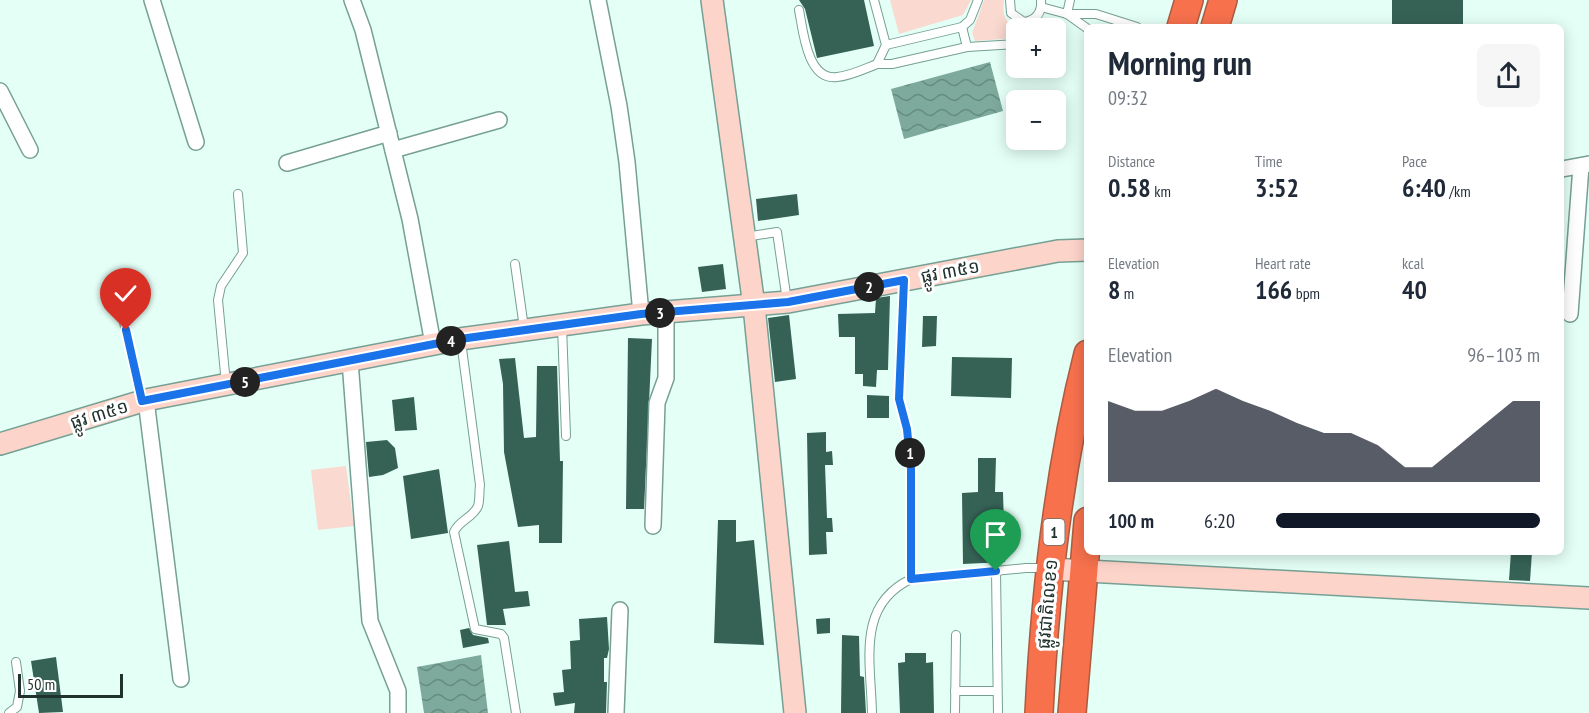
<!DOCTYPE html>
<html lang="en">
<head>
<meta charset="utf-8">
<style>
	body { margin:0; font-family:"PT Sans Narrow","Noto Sans Khmer",sans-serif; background:#f6f6f7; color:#1f2937; height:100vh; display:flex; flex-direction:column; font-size:22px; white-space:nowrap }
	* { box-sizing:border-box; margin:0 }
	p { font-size:20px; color:#747a83 }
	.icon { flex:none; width:33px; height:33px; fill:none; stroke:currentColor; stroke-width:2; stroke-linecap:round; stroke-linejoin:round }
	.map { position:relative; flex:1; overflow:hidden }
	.details { position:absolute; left:1084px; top:24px; width:480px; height:531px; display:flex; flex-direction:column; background:#fff; border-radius:9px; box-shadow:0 3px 15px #0003 }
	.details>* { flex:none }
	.tools { position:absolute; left:1006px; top:18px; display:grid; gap:12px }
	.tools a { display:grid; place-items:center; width:60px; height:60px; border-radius:9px; background:#fff; box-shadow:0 3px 15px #0003; font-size:30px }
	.scale { position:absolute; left:18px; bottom:15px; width:105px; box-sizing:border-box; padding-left:6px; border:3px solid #20322d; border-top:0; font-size:16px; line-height:21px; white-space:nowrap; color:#20322d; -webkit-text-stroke:4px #fff; paint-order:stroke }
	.pin { position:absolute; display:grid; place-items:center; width:51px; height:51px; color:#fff; margin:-62px -26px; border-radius:50% 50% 50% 0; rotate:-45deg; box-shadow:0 0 6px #0007 }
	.pin .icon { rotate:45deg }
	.km { position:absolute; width:30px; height:30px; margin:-15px; border-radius:50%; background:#222; color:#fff; font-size:16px; line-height:30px; text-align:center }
	.round { display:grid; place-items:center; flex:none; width:63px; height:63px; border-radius:9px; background:#f6f6f7 }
	.head { display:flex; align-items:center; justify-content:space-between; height:102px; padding:0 24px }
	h1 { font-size:33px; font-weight:600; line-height:45px }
	.stats { display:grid; grid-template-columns:repeat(3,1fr); gap:9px; height:102px; padding:6px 24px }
	.stats div { display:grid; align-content:center }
	.stats b { font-size:26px; font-weight:600 }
	.stats small { font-size:16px; font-weight:400 }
	.stats p { font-size:16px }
	.chart { height:168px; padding:12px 24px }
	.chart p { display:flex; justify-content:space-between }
	.chart svg { width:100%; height:108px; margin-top:6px; fill:#111827; opacity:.7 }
	ul { padding:0 24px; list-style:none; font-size:20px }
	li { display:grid; grid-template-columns:96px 72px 1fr; align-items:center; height:45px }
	li i { height:15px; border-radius:8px; background:#111827 }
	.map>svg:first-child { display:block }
	.green { fill:#fad9d0 }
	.water { fill:url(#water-waves) }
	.building { fill:#366256 }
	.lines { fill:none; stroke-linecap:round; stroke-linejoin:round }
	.lane-casing { stroke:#76a094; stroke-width:10 }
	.street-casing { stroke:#76a094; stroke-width:18 }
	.secondary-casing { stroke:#76a094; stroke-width:24 }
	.highway-casing { stroke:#ac5b42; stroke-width:30 }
	.lane { stroke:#fff; stroke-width:8 }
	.street { stroke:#fff; stroke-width:15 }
	.secondary { stroke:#fdd4ca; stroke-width:21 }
	.highway { stroke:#f7714d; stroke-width:27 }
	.route-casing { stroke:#fff; stroke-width:12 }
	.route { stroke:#1a73e8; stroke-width:8 }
	.labels { text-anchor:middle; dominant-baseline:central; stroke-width:6; stroke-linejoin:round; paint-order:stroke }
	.shield { fill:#fff; stroke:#63706c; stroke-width:1.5 }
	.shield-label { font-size:16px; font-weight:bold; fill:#20322d }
	.street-label { font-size:18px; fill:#20322d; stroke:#fff }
</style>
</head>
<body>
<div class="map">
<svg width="1589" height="713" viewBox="0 0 1589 713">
	<defs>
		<pattern id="water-waves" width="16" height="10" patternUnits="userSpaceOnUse" patternTransform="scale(1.5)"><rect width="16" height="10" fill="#7daa9d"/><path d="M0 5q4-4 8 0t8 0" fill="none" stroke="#668b80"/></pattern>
	</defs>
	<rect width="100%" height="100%" fill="#e4fff6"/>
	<!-- green -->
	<g class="green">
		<polygon points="890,0 971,0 963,15 899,34"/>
		<path d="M984,0H1004C1002,15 1005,22 1017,30L1016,38L975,41L972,33Z"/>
		<polygon points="346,466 354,526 318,530 311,470"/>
	</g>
	<!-- water -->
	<g class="water">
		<polygon points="990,62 1003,111 904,139 891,89"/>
		<polygon points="481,655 488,713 424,713 417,667"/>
	</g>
	<!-- building -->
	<g class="building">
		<polygon points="799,0 864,0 874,46 817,58 805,9"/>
		<rect x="1392" y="0" width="71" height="27"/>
		<polygon points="797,194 799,215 758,221 756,199"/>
		<polygon points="723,264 726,289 702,292 698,267"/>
		<polygon points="890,296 888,370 877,370 876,387 863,386 863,374 855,374 855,337 839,337 838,314 875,313 876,298"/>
		<polygon points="789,315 796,379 775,382 768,318"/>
		<polygon points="923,316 937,316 936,346 922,347"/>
		<polygon points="628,338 652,339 644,509 626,509"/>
		<polygon points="952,357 1012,358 1011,398 951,396"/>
		<polygon points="515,358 524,438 536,437 537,366 557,366 560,461 563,461 562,543 539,543 539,525 518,527 504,452 503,384 499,359"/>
		<polygon points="867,395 889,396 889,418 867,418"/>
		<polygon points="414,397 417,430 395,431 392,400"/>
		<polygon points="826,432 826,452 832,451 833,465 825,465 827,518 832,518 833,532 826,532 827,554 809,555 807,433"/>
		<polygon points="387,440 395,448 398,468 383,475 369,477 366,442"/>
		<polygon points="978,458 996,458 995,492 1003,492 1005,562 963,564 962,493 978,492"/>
		<polygon points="439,469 448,533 411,539 403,476"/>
		<polygon points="718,520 736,520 736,542 754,540 764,645 714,643"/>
		<polygon points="509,541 515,592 528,591 530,606 503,609 506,625 487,625 477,545"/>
		<polygon points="1511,552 1532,552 1530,581 1509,580"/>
		<polygon points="607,617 609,649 607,658 604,658 604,682 607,682 606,713 574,713 575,703 555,706 553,693 564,692 562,670 571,669 570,641 580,640 579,619"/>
		<polygon points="830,618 830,633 817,634 816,619"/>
		<polygon points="469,628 473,635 488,638 489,643 463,648 460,630"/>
		<polygon points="842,635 859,636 860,676 864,677 866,713 841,713"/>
		<polygon points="905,653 926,653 926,663 933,662 934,713 900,713 898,663 905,662"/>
		<polygon points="56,657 63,712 39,713 31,661"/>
	</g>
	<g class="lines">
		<!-- lane casing -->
		<g class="lane-casing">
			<g id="lane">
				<path d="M1010,0L1011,13L1024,22C1037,20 1042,12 1041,0"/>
				<polyline points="1041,7 1067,14 1070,0"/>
				<path d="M799,10C803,30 807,81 837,77C850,76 864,69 877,64L886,45L874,0"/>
				<polyline points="1067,14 1096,14 1137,27"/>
				<polyline points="1067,14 1088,29"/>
				<polyline points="962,27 967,47"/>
				<polyline points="886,45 962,27 970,20 978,0"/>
				<polyline points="877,64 892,64 967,47 1017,44"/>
				<polyline points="745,237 777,232 787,301"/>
				<polyline points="515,264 524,328"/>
				<polyline points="114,279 142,400"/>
				<polyline points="562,326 566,436"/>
				<path d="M461,341L480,485C479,491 480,500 478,506C473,518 459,520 454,532L475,629L501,634L504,638L516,713"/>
				<polyline points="226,384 218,300 221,286 243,253 238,194"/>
				<polyline points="996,571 998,713"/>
				<polyline points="911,579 1026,568 1044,568"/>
				<polyline points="955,691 997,691"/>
				<polyline points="9,713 17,707 20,691 16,662"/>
				<path d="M872,713C871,662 856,605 911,579V469L907,429L899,399L904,281"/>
				<polyline points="955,713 956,635"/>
			</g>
		</g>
		<!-- street casing -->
		<g class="street-casing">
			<g id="street">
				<polyline points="152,0 196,142"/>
				<polyline points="352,0 363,30 410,219 433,344"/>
				<polyline points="598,0 619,106 627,162 641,314"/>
				<polyline points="0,91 30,150"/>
				<polyline points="393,150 499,120"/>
				<polyline points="287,163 389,133"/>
				<polyline points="1562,169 1589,164"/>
				<polyline points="1570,314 1581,166"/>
				<polyline points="350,361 370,621 398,691 398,713"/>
				<polyline points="146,400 181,679"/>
				<polyline points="653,526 657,403 666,378 666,313"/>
				<polyline points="616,713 620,610"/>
			</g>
		</g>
		<!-- secondary casing -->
		<g class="secondary-casing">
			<g id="secondary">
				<polyline points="712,0 754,306 795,713"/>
				<polyline points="0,444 146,400 460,339 641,314 788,302 1058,251 1088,250"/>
				<polyline points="1050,569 1589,598"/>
			</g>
		</g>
		<!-- highway casing -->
		<g class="highway-casing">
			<g id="highway">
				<polyline points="1181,27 1189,0"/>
				<polyline points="1215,27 1223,0"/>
				<path d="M1039,713C1045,592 1058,472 1088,354"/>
				<polyline points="1072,713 1088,521"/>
			</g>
		</g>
		<!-- lane -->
		<use href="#lane" class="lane"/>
		<!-- street -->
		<use href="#street" class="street"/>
		<!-- secondary -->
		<use href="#secondary" class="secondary"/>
		<!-- highway -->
		<use href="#highway" class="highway"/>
	</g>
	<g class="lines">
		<!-- route casing -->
		<g class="route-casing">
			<polyline id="route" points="126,330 142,401 460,339 641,314 788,302 904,280 899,399 907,429 911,469 911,579 996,571"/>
		</g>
		<!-- route -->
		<use href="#route" class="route"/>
	</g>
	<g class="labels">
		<!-- shield labels -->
		<rect class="shield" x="1043.5" y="519" width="21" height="26" rx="4.5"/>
		<g class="shield-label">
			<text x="1054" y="532">1</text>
		</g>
		<!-- street labels -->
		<g class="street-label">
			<text transform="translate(950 271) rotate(-11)">ផ្លូវ ៣៥១</text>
			<text transform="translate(99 414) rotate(-17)">ផ្លូវ ៣៥១</text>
			<text transform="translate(1047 604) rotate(-85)">ផ្លូវជាតិលេខ១</text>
		</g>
	</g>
</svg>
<div class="tools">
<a>+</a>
<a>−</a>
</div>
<div class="scale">50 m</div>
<div class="pin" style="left:996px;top:571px;background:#1e9e55"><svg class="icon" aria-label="arrive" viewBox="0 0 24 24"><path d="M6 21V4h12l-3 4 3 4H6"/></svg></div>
<div class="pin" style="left:126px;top:330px;background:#d93025"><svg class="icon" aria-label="check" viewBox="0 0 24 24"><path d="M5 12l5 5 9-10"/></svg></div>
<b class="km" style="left:910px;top:453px">1</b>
<b class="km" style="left:869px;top:287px">2</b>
<b class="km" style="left:660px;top:313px">3</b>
<b class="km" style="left:451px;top:341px">4</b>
<b class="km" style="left:245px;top:382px">5</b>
<section class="details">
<div class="head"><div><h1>Morning run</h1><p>09:32</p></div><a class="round"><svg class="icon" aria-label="share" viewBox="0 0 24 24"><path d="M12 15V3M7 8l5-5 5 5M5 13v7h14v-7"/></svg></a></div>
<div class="stats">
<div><p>Distance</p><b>0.58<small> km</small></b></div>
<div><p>Time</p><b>3:52</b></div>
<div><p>Pace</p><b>6:40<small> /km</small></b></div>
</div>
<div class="stats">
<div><p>Elevation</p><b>8<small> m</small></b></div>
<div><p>Heart rate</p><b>166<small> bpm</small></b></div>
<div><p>kcal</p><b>40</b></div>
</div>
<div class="chart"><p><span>Elevation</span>96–103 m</p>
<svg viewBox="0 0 160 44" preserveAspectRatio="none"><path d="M0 44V11L10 15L20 15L30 11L40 6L50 11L60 15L70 20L80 24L90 24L100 29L110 38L120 38L130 29L140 20L150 11L160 11V44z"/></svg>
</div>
<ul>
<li><b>100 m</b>6:20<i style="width:100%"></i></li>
</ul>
</section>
</div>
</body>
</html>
